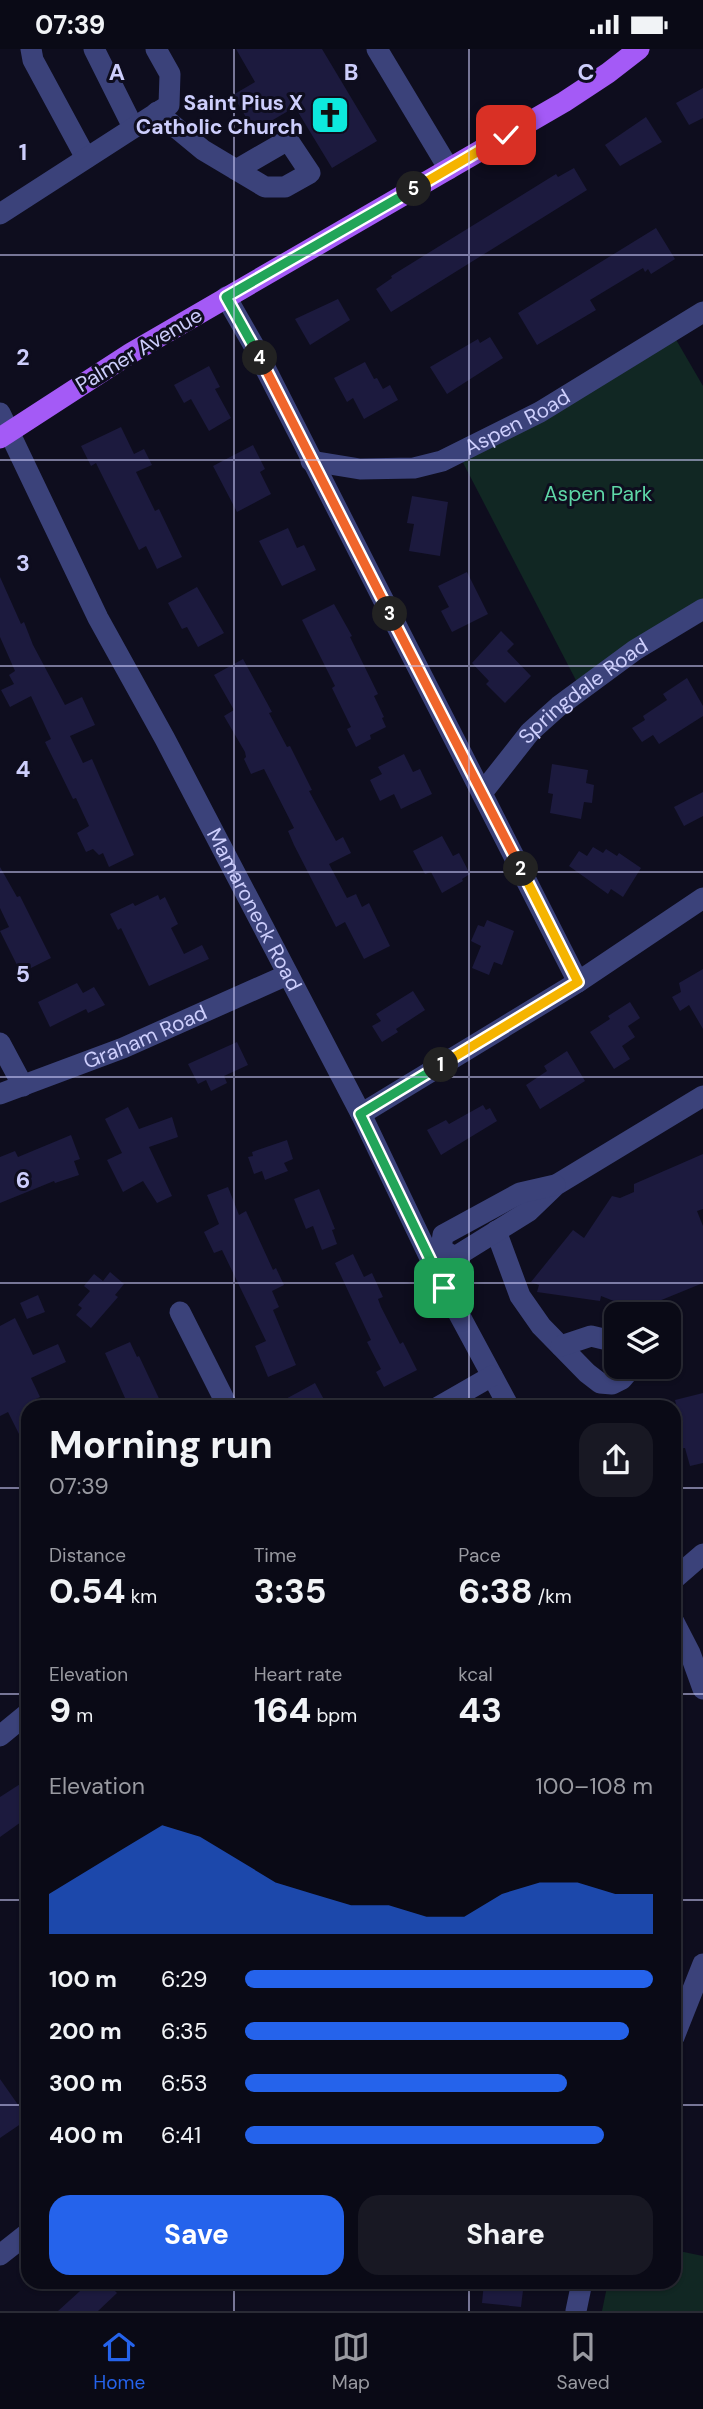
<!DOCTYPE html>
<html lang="en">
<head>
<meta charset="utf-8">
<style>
	body { margin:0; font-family:"DM Sans",sans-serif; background:#181823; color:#f1f3f6; height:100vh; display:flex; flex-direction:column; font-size:26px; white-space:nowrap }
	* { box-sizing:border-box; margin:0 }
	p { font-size:23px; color:#999aa1 }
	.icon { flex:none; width:38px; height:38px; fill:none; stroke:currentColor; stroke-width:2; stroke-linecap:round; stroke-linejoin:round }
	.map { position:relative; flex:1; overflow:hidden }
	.side { position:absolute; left:21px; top:1351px; width:660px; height:889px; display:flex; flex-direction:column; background:#0a0a16; border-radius:21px; box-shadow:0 2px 5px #0004,0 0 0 2px #2a2b35 }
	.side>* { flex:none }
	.fabs { position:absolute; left:604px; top:1253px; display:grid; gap:14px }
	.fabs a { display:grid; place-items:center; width:77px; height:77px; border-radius:14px; background:#0a0a16; box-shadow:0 2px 5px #0004,0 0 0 2px #2a2b35; font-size:35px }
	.pin { position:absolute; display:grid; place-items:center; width:60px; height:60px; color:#fff; margin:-30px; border-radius:14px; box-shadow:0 4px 10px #0006 }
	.km { position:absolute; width:35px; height:35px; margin:-18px; border-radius:50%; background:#222; color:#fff; font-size:19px; line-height:35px; text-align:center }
	.round { display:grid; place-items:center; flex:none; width:74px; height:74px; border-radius:21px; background:#181823 }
	.head { display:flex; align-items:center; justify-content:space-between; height:119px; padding:0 28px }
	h1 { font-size:38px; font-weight:700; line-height:52px }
	.metrics { display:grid; grid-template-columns:repeat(3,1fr); gap:10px; height:119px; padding:7px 28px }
	.metrics div { display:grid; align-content:center }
	.metrics b { font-size:35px; font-weight:700 }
	.metrics small { font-size:19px; font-weight:400 }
	.metrics p { font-size:19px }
	.chart { height:196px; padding:14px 28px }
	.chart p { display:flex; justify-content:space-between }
	.chart svg { width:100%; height:126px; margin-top:7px; fill:#2563eb; opacity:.7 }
	.cta { display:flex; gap:14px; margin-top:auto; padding:14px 28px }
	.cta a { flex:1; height:80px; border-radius:21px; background:#2563eb; color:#fff; font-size:28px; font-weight:700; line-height:80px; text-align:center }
	.cta a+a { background:#181823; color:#f1f3f6 }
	ul { padding:0 28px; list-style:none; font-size:23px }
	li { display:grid; grid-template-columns:112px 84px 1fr; align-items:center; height:52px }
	li i { height:18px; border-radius:9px; background:#2563eb }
	.status { display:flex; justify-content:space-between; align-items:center; height:49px; padding:0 35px; background:#0a0a16; direction:ltr }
	.status svg { height:19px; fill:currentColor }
	.menu { display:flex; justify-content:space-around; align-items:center; height:98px; border-top:2px solid #2a2b35; background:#0a0a16; font-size:19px; color:#999aa1 }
	.menu a { display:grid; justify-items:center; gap:4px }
	.menu .on { color:#2563eb }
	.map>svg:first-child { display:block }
	.green { fill:#112723 }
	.building { fill:#1c1a3e }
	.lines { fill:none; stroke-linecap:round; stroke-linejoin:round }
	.minor { stroke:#3b427a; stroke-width:21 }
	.major { stroke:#a45af6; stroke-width:21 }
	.split-1-casing { stroke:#fff; stroke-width:14 }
	.split-2-casing { stroke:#fff; stroke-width:14 }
	.split-3-casing { stroke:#fff; stroke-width:14 }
	.split-4-casing { stroke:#fff; stroke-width:14 }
	.split-5-casing { stroke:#fff; stroke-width:14 }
	.split-6-casing { stroke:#fff; stroke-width:14 }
	.split-1 { stroke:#22a559; stroke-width:9 }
	.split-2 { stroke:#f5b400; stroke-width:9 }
	.split-3 { stroke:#f0652b; stroke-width:9 }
	.split-4 { stroke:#f0652b; stroke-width:9 }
	.split-5 { stroke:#22a559; stroke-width:9 }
	.split-6 { stroke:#f5b400; stroke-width:9 }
	.grid { fill:none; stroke:#cdcefc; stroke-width:2; stroke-opacity:0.55 }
	.labels { text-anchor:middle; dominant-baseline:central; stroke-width:6; stroke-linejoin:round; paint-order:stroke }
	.poi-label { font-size:21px; font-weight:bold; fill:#cdcefc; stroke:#0e0d1e; text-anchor:end }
	.street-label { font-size:21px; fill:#cdcefc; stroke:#0e0d1e }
	.park-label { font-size:21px; fill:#5ed7a7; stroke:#0e0d1e }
	.grid-label { font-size:23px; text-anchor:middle; font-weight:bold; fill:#cdcefc; stroke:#0e0d1e; stroke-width:6; stroke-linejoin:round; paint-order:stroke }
</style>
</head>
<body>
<div class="status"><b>07:39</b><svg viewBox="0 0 49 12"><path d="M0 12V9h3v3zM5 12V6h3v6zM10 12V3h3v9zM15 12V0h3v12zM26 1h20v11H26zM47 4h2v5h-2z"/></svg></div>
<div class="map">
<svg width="703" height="2262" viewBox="0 0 703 2262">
	<rect width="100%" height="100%" fill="#0e0d1e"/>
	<!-- green -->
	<g class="green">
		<polygon points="671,282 703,337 703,563 581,641 458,404"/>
		<polygon points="674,2201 703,2207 703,2262 602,2262 608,2233 674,2233"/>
	</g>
	<!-- building -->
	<g class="building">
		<polygon points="236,0 322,0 377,92 332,119 295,58 254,82 233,46 255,33"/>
		<polygon points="703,39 703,69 689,76 676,54"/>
		<polygon points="646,68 662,93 620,117 605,96"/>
		<polygon points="574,119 587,141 391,263 376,240 392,229 391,227 556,125 558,128"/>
		<polygon points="656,179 675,210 651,225 648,220 645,223 643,219 590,251 596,261 537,296 518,264"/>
		<polygon points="338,250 350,271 310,296 295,270"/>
		<polygon points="490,288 503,309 447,345 430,318 478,290 480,294"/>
		<polygon points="365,313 374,330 377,329 383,340 390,336 398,351 364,370 353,349 347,353 334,329"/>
		<polygon points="209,317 220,338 215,340 231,369 209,382 191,350 184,354 174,336"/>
		<polygon points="121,378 134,405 144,400 152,416 136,423 155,462 159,460 182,508 157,520 146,497 139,501 96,414 91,417 81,397"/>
		<polygon points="253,396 265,420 260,423 271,445 237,463 213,417"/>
		<polygon points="412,447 448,453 440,507 409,502 414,475 407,474"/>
		<polygon points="288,479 297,499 304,496 316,521 282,537 259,492"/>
		<polygon points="467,523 488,565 452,583 441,562 449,558 438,537"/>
		<polygon points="0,528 21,575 24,573 33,596 65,656 82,648 95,676 70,687 83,714 92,710 134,806 109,818 103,804 99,806 93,800 86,803 77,784 89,777 76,749 73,750 45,693 51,690 31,647 10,658 1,641 14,635 9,626 15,622 0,588"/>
		<polygon points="197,538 224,584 198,598 187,578 182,580 168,554"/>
		<polygon points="334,555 352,587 350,588 378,645 374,647 384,668 382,669 386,678 370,686 371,690 356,698 347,680 351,678 332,639 335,637 302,571"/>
		<polygon points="501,582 514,595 507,602 531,627 505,654 486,635 489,632 472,614"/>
		<polygon points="243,610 272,663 269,664 287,698 290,697 312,741 309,742 336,792 343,788 351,804 329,815 347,849 356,845 362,858 369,854 390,897 364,910 345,873 336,878 294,796 288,782 294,779 264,720 251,725 244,710 246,708 245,703 224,667 234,661 214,626"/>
		<polygon points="687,629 703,657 703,667 659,695 653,686 642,693 632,679 645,671 643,667 667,651 663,645"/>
		<polygon points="404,705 413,723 420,720 432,745 401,760 394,745 380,752 370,731 382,725 378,718"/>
		<polygon points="552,715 588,721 586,734 594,736 592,754 584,753 581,770 550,764 553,745 548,744"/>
		<polygon points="703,743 703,767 684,777 674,758"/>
		<polygon points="442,787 453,807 459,804 470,825 462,830 463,832 442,844 431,823 425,825 413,802"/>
		<polygon points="593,798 603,804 606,800 617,807 619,804 641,819 623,848 611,840 608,845 569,817 579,802 587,807"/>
		<polygon points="0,818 17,848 20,847 51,909 21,924 0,882 9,878 0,859"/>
		<polygon points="158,846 160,851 165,848 178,875 171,879 184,905 202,896 209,910 149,937 121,879 118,881 110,865 133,854 135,857"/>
		<polygon points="487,871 514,882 502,916 494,913 489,926 472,919 481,897 471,892 478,876 484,878"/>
		<polygon points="703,920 703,980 689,956 680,962 672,948 681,943 679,934"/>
		<polygon points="77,934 83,944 94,938 105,956 88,964 86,960 50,978 38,953"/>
		<polygon points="413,942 425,961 396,980 398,983 382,993 372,977 381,972 376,965"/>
		<polygon points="630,953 640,969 628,977 635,988 622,997 630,1010 614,1020 590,983 610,970 608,967"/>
		<polygon points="237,993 248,1016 224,1027 227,1034 211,1042 206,1031 198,1035 188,1015"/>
		<polygon points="567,1002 585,1032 540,1060 526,1036 547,1022 544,1017"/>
		<polygon points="483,1056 486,1061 490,1059 497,1072 441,1106 427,1081 446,1071 449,1075"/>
		<polygon points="128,1058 139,1080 172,1068 178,1088 149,1098 172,1147 157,1154 143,1132 123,1143 107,1111 122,1104 105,1070"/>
		<polygon points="71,1086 80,1110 74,1112 79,1126 55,1134 54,1132 0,1154 0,1108 15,1102 18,1108"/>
		<polygon points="287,1091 293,1110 284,1114 288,1122 265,1131 262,1122 254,1125 248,1108 253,1107 252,1103"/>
		<polygon points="703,1105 703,1160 697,1162 703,1177 703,1234 637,1261 601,1247 600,1252 537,1243 539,1236 531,1233 573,1181 584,1189 612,1147 620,1149 634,1143 634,1135"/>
		<polygon points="228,1138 239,1166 246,1162 273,1221 276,1219 284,1236 272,1242 279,1258 273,1261 296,1316 268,1328 255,1297 266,1292 222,1201 214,1204 204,1183 219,1175 207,1146"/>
		<polygon points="319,1140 335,1180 332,1181 337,1195 322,1201 313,1177 306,1180 294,1150"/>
		<polygon points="353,1205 364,1228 372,1224 383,1248 378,1250 381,1258 400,1295 403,1293 417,1321 384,1338 376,1323 381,1320 367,1293 371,1291 335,1214"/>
		<polygon points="110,1223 124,1235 115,1246 118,1248 91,1279 76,1266 82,1259 78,1256 90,1242 84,1237 94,1225 103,1232"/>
		<polygon points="38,1246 45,1263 27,1270 20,1254"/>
		<polygon points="15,1269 33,1306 58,1295 66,1313 31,1329 40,1348 28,1354 28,1403 8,1363 0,1367 0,1277"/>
		<polygon points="130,1293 137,1308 139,1307 163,1358 129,1358 105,1304"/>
		<polygon points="315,1334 328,1358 271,1358 306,1339"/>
		<polygon points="703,1344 703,1414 690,1417 685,1399 674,1400 674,1376 681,1375 675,1351"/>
		<polygon points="28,1730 28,1768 0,1788 0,1748"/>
		<polygon points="0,2030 28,2070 0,2089"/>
		<polygon points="90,2233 106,2233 117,2244 98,2262 58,2262"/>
		<polygon points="484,2233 524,2233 521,2258 482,2254"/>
	</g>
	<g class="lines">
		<!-- minor -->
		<g class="minor">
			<polyline points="31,0 33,11 86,109"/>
			<polyline points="94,0 133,78"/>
			<polyline points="377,0 449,120"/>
			<polyline points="157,63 203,101 265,138 285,138 310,124 288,91 236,121"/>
			<polyline points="0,165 169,56 170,25 156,0"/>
			<polyline points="226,248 254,297 578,933"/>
			<path id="s1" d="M0,364L98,569L165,690L361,1065L440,1230L509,1358"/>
			<path id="s2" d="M311,412L360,420L414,419L442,412L540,363L703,263"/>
			<path id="s3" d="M482,744L530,683L559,657L635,601L703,560"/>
			<polyline points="0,994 23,1037"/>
			<path id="s4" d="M0,1045L123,999L287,926"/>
			<polyline points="361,1065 578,933 703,849"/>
			<polyline points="496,1182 520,1247 541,1277 587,1324 600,1334 612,1335 622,1330 628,1323 628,1318"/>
			<polyline points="441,1200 455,1208 529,1162 556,1136 703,1047"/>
			<polyline points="431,1207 441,1200 443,1186 520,1144 555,1136"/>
			<polyline points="180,1263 228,1358"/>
			<polyline points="561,1297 591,1287 616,1293"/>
			<polyline points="438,1358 492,1327"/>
			<polyline points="674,1530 703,1505"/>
			<polyline points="674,1573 690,1604 703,1640"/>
			<polyline points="0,1687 28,1664"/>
			<polyline points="674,1988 703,1915"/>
			<polyline points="0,2206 28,2184"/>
			<polyline points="576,2262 582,2233"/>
		</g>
		<!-- major -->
		<polyline class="major" points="0,389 131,304 564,53 608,24 639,0"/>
	</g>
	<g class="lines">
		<!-- split-1 casing -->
		<g class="split-1-casing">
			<polyline id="split-1" points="441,1016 360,1065 444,1239"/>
		</g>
		<!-- split-2 casing -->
		<g class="split-2-casing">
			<polyline id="split-2" points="441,1016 578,933 521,820"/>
		</g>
		<!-- split-3 casing -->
		<g class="split-3-casing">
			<polyline id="split-3" points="390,565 521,820"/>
		</g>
		<!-- split-4 casing -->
		<g class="split-4-casing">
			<polyline id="split-4" points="260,309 390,565"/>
		</g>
		<!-- split-5 casing -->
		<g class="split-5-casing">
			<polyline id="split-5" points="260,309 226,248 414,140"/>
		</g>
		<!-- split-6 casing -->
		<g class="split-6-casing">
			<polyline id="split-6" points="414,140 506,86"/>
		</g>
		<!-- split-1 -->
		<use href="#split-1" class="split-1"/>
		<!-- split-2 -->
		<use href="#split-2" class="split-2"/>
		<!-- split-3 -->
		<use href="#split-3" class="split-3"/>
		<!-- split-4 -->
		<use href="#split-4" class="split-4"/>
		<!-- split-5 -->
		<use href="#split-5" class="split-5"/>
		<!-- split-6 -->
		<use href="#split-6" class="split-6"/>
	</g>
	<!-- grid -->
	<path class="grid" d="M234,0V1358M469,0V1358M0,206H703M0,411H703M0,617H703M0,823H703M0,1028H703M0,1234H703M0,1439H28M674,1439H703M0,1645H28M674,1645H703M0,1851H28M674,1851H703M0,2056H28M674,2056H703M234,2233V2262M469,2233V2262"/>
	<!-- icons -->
	<defs>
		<g id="church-square" transform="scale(2.0125)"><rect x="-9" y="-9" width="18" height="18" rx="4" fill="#0de8dd" stroke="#0e0d1e"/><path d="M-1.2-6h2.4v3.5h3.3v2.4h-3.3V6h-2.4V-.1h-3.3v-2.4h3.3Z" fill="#111"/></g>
	</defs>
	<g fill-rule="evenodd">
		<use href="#church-square" x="330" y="66"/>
	</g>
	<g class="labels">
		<!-- poi labels -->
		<g class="poi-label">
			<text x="303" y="54">Saint Pius X<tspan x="303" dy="24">Catholic Church</tspan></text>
		</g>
		<!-- street labels -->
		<g class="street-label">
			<text transform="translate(139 301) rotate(-31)">Palmer Avenue</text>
			<text stroke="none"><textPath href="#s2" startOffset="217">Aspen Road</textPath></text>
			<text stroke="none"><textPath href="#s3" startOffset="145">Springdale Road</textPath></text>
			<text stroke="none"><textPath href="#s1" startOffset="558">Mamaroneck Road</textPath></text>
			<text stroke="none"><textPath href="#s4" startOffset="156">Graham Road</textPath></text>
		</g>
		<!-- park labels -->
		<g class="park-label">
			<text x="598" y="445">Aspen Park</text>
		</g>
	</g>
	<g class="grid-label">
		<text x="117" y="31">A</text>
		<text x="351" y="31">B</text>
		<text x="586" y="31">C</text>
		<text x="23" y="111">1</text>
		<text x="23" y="316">2</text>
		<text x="23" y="522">3</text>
		<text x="23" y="728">4</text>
		<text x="23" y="933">5</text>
		<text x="23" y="1139">6</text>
	</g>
</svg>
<div class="fabs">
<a><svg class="icon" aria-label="layers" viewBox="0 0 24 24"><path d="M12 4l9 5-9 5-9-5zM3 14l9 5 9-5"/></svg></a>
</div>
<div class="pin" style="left:444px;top:1239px;background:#1e9e55"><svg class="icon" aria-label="arrive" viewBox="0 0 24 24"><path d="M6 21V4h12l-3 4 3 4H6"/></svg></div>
<div class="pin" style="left:506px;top:86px;background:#d93025"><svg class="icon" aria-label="check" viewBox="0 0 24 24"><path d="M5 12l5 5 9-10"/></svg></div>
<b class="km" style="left:441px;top:1016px">1</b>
<b class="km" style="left:521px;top:820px">2</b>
<b class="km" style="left:390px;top:565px">3</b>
<b class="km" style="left:260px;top:309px">4</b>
<b class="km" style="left:414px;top:140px">5</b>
<section class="side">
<div class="head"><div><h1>Morning run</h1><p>07:39</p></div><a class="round"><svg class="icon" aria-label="share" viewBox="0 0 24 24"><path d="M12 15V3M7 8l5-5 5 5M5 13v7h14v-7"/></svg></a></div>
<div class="metrics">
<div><p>Distance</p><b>0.54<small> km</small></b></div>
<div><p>Time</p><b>3:35</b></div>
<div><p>Pace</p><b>6:38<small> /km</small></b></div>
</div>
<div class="metrics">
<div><p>Elevation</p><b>9<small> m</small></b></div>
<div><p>Heart rate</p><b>164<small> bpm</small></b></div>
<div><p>kcal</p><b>43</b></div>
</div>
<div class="chart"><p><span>Elevation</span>100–108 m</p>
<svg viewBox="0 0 160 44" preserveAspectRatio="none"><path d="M0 44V30L10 22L20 14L30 6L40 10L50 18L60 26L70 30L80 34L90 34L100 38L110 38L120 30L130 26L140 26L150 30L160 30V44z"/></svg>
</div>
<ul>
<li><b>100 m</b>6:29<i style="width:100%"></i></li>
<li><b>200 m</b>6:35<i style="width:94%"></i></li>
<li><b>300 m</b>6:53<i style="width:79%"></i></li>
<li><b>400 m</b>6:41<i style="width:88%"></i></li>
</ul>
<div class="cta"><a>Save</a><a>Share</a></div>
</section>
</div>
<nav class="menu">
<a class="on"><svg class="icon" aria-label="home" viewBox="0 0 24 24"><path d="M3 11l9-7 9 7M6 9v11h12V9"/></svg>Home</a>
<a><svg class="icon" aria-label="map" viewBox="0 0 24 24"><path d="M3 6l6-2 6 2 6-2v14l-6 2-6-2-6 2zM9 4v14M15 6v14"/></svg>Map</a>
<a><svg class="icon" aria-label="saved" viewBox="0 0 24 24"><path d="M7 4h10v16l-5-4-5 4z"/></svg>Saved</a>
</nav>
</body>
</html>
